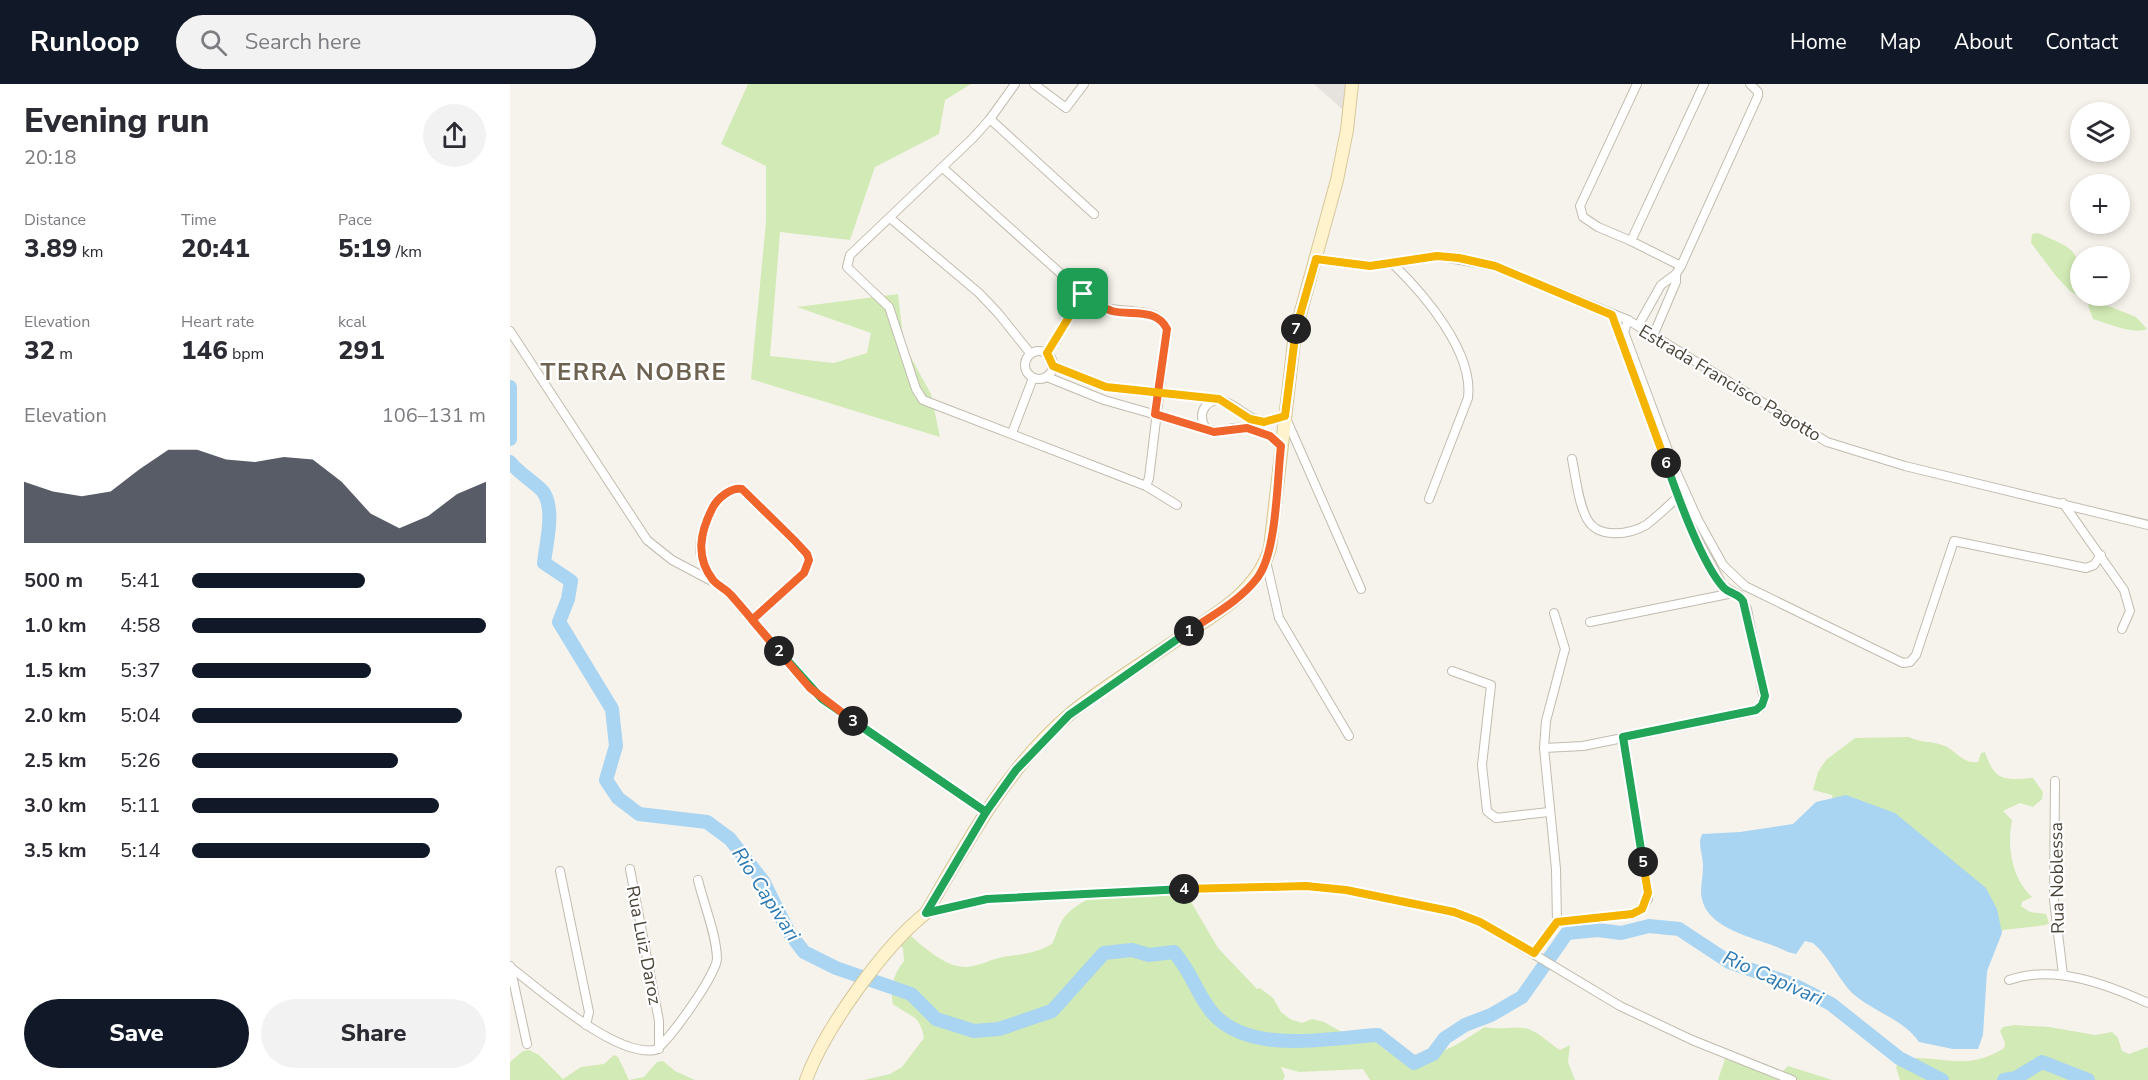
<!DOCTYPE html>
<html lang="en">
<head>
<meta charset="utf-8">
<style>
	body { margin:0; font-family:"Nunito Sans",sans-serif; background:#f2f2f3; color:#2b2b33; height:100vh; display:flex; flex-direction:column; font-size:22px; white-space:nowrap }
	* { box-sizing:border-box; margin:0 }
	p { font-size:20px; color:#7c7c81 }
	.icon { flex:none; width:33px; height:33px; fill:none; stroke:currentColor; stroke-width:2; stroke-linecap:round; stroke-linejoin:round }
	.map { position:relative; flex:1; overflow:hidden }
	.drawer { display:flex; flex-direction:column; background:#fff; width:510px }
	.drawer>* { flex:none }
	.buttons { position:absolute; left:1560px; top:18px; display:grid; gap:12px }
	.buttons a { display:grid; place-items:center; width:60px; height:60px; border-radius:50%; background:#fff; box-shadow:0 3px 9px #0003; font-size:30px }
	.pin { position:absolute; display:grid; place-items:center; width:51px; height:51px; color:#fff; margin:-26px; border-radius:12px; box-shadow:0 3px 9px #0006 }
	.km { position:absolute; width:30px; height:30px; margin:-15px; border-radius:50%; background:#222; color:#fff; font-size:16px; line-height:30px; text-align:center }
	.round { display:grid; place-items:center; flex:none; width:63px; height:63px; border-radius:32px; background:#f2f2f3 }
	.head { display:flex; align-items:center; justify-content:space-between; height:102px; padding:0 24px }
	h1 { font-size:33px; font-weight:800; line-height:45px }
	.metrics { display:grid; grid-template-columns:repeat(3,1fr); gap:9px; height:102px; padding:6px 24px }
	.metrics div { display:grid; align-content:center }
	.metrics b { font-size:26px; font-weight:800 }
	.metrics small { font-size:16px; font-weight:400 }
	.metrics p { font-size:16px }
	.chart { height:168px; padding:12px 24px }
	.chart p { display:flex; justify-content:space-between }
	.chart svg { width:100%; height:108px; margin-top:6px; fill:#111827; opacity:.7 }
	.primary-button { display:flex; gap:12px; margin-top:auto; padding:12px 24px }
	.primary-button a { flex:1; height:69px; border-radius:36px; background:#111827; color:#fff; font-size:24px; font-weight:800; line-height:69px; text-align:center }
	.primary-button a+a { background:#f2f2f3; color:#2b2b33 }
	ul { padding:0 24px; list-style:none; font-size:20px }
	li { display:grid; grid-template-columns:96px 72px 1fr; align-items:center; height:45px }
	li i { height:15px; border-radius:8px; background:#111827 }
	header { display:flex; align-items:center; gap:36px; box-sizing:border-box; height:84px; padding:0 30px; background:#111827; color:#fff }
	header strong { font-size:28px }
	nav { display:flex; gap:33px; margin-inline-start:auto; font-size:21px }
	.search { width:420px; height:54px; background:#f2f2f3; display:flex; align-items:center; gap:15px; box-sizing:border-box; padding:0 21px; border-radius:33px; color:#7c7c81; font-size:22px }
	main { display:flex; flex:1; min-height:0 }
	.map>svg:first-child { display:block }
	.industrial { fill:#e6e2dd }
	.green { fill:#d2eab5 }
	.water { fill:#a9d4f2 }
	.lines { fill:none; stroke-linecap:round; stroke-linejoin:round }
	.river { stroke:#a9d4f2; stroke-width:14 }
	.street-casing { stroke:#c2bbae; stroke-width:10 }
	.secondary-casing { stroke:#d6c79b; stroke-width:14 }
	.street { stroke:#fff; stroke-width:8 }
	.secondary { stroke:#fff3cd; stroke-width:12 }
	.split-1-casing { stroke:#fff; stroke-width:12 }
	.split-2-casing { stroke:#fff; stroke-width:12 }
	.split-3-casing { stroke:#fff; stroke-width:12 }
	.split-4-casing { stroke:#fff; stroke-width:12 }
	.split-5-casing { stroke:#fff; stroke-width:12 }
	.split-6-casing { stroke:#fff; stroke-width:12 }
	.split-7-casing { stroke:#fff; stroke-width:12 }
	.split-8-casing { stroke:#fff; stroke-width:12 }
	.split-1 { stroke:#f0652b; stroke-width:8 }
	.split-2 { stroke:#22a559; stroke-width:8 }
	.split-3 { stroke:#f0652b; stroke-width:8 }
	.split-4 { stroke:#22a559; stroke-width:8 }
	.split-5 { stroke:#f5b400; stroke-width:8 }
	.split-6 { stroke:#22a559; stroke-width:8 }
	.split-7 { stroke:#f5b400; stroke-width:8 }
	.split-8 { stroke:#f5b400; stroke-width:8 }
	.labels { text-anchor:middle; dominant-baseline:central; stroke-width:4.5; stroke-linejoin:round; paint-order:stroke }
	.street-label { font-size:18px; fill:#4b4439; stroke:#fff }
	.water-label { font-size:20px; font-style:italic; fill:#2e7ab2; stroke:#fff }
	.district-label { font-size:24px; font-weight:bold; letter-spacing:1.5px; fill:#6e6250; stroke:#fff }
</style>
</head>
<body>
<header>
<strong>Runloop</strong>
<div class="search"><svg class="icon" aria-label="search" viewBox="0 0 24 24"><circle cx="10" cy="10" r="6"/><path d="M15 15l6 6"/></svg>Search here</div>
<nav><a>Home</a><a>Map</a><a>About</a><a>Contact</a></nav>
</header>
<main>
<section class="drawer">
<div class="head"><div><h1>Evening run</h1><p>20:18</p></div><a class="round"><svg class="icon" aria-label="share" viewBox="0 0 24 24"><path d="M12 15V3M7 8l5-5 5 5M5 13v7h14v-7"/></svg></a></div>
<div class="metrics">
<div><p>Distance</p><b>3.89<small> km</small></b></div>
<div><p>Time</p><b>20:41</b></div>
<div><p>Pace</p><b>5:19<small> /km</small></b></div>
</div>
<div class="metrics">
<div><p>Elevation</p><b>32<small> m</small></b></div>
<div><p>Heart rate</p><b>146<small> bpm</small></b></div>
<div><p>kcal</p><b>291</b></div>
</div>
<div class="chart"><p><span>Elevation</span>106–131 m</p>
<svg viewBox="0 0 160 44" preserveAspectRatio="none"><path d="M0 44V19L10 23L20 25L30 23L40 14L50 6L60 6L70 10L80 11L90 9L100 10L110 19L120 32L130 38L140 33L150 24L160 19V44z"/></svg>
</div>
<ul>
<li><b>500 m</b>5:41<i style="width:59%"></i></li>
<li><b>1.0 km</b>4:58<i style="width:100%"></i></li>
<li><b>1.5 km</b>5:37<i style="width:61%"></i></li>
<li><b>2.0 km</b>5:04<i style="width:92%"></i></li>
<li><b>2.5 km</b>5:26<i style="width:70%"></i></li>
<li><b>3.0 km</b>5:11<i style="width:84%"></i></li>
<li><b>3.5 km</b>5:14<i style="width:81%"></i></li>
</ul>
<div class="primary-button"><a>Save</a><a>Share</a></div>
</section>
<div class="map">
<svg width="1638" height="996" viewBox="0 0 1638 996">
	<rect width="100%" height="100%" fill="#f6f3ec"/>
	<!-- industrial -->
	<polygon class="industrial" points="804,0 836,0 833,26"/>
	<!-- green -->
	<g class="green">
		<polygon points="238,0 461,0 435,16 429,50 365,83 340,156 270,148 260,272 324,279 357,269 361,249 287,223 388,210 394,261 421,310 430,353 241,295 256,138 256,82 211,60"/>
		<path d="M1528,149C1569,167 1570,166 1570,212H1583L1591,219L1626,233L1637,245C1623,251 1597,239 1583,235L1577,218L1560,207L1546,192L1521,159L1522,150Z"/>
		<path d="M1399,653C1411,659 1423,657 1435,662C1446,667 1453,680 1468,678L1471,669L1475,668C1485,698 1494,696 1523,694L1533,708L1532,715L1523,723L1510,719L1493,727L1502,736C1497,762 1501,793 1522,813L1512,818L1511,822L1520,828L1536,830L1539,839L1536,841L1493,846L1482,859L1324,721L1322,711L1303,706L1308,688L1316,676L1345,654Z"/>
		<path d="M651,801L681,818L708,864L747,905L750,904L763,914L771,928L780,935L792,939L802,935L814,938L841,953H860L878,968C891,966 903,972 916,971C937,969 957,954 975,943C987,946 999,943 1013,944C1026,945 1038,959 1050,966L1060,961L1058,978L1065,996H860L853,985L789,988L771,983L775,992L773,996H354L380,990L392,983L414,954C410,930 400,933 383,920C379,903 384,890 394,877L393,865L386,853L397,849C413,862 435,884 457,883C470,882 481,875 493,873C512,870 524,870 542,860C547,850 549,838 557,830C578,808 622,802 651,801Z"/>
		<path d="M1504,941L1539,943L1585,951L1602,948L1608,954L1612,967L1619,970L1638,963V996H1390L1386,983L1392,975C1430,970 1456,989 1494,964L1495,959L1490,947L1493,943Z"/>
		<polygon points="19,966 29,971 53,995 71,983 94,980 104,971 108,973 119,996 134,993 147,978 153,977 165,987 185,996 0,996 0,978 13,967"/>
		<polygon points="1220,973 1269,991 1278,982 1322,996 1208,996 1215,975"/>
	</g>
	<!-- water -->
	<path class="water" d="M1336,711L1385,729L1476,804L1487,825L1492,849L1477,887L1473,951L1468,965H1443L1409,958C1394,935 1361,927 1341,908C1327,893 1319,872 1303,859L1295,857L1286,870L1278,868C1250,853 1194,848 1191,809C1191,800 1193,791 1193,781C1193,770 1187,761 1192,750L1230,748L1283,740L1306,718Z"/>
	<g class="lines">
		<!-- river -->
		<g class="river">
			<polyline points="0,303 0,355"/>
			<path d="M0,378C8,389 29,401 34,409C45,428 36,459 34,479L61,497L58,515L49,538L102,625L106,662L96,696L108,714L129,730L197,738L220,755L253,797L278,847L294,868L326,884L401,910L426,935L464,947L489,945L542,927L594,869L622,866L639,871L664,868C681,888 684,903 698,923C732,973 817,954 868,951L904,979L923,970L935,954L955,941L981,931L1012,913L1057,849L1088,846L1111,849L1139,842L1169,845L1219,878L1282,900L1321,920L1389,974L1432,996"/>
			<polyline points="1494,996 1506,994 1532,978 1578,996"/>
		</g>
		<!-- street casing -->
		<g class="street-casing">
			<g id="street">
				<polyline points="505,0 480,35 463,54 340,171 337,183 379,223 406,305 413,316 636,402"/>
				<polyline points="524,0 556,24 574,0"/>
				<polyline points="480,35 584,130"/>
				<path d="M433,84L587,222C606,228 627,225 644,231C651,234 654,239 657,245L639,394L636,402L667,421"/>
				<polyline points="380,134 469,209 488,229 520,269"/>
				<polyline points="1121,157 1088,143 1073,133 1070,122 1127,0"/>
				<polyline points="806,175 860,182 927,172 985,182 1118,236 1317,358 1395,382 1638,441"/>
				<path d="M883,180C914,210 964,268 958,314L919,415"/>
				<polyline points="1171,182 1121,157 1194,0"/>
				<polyline points="1118,236 1114,248 1165,385 1188,436 1213,481 1235,502 1393,579 1400,578 1406,571 1444,457 1576,484 1584,481 1591,471"/>
				<polyline points="1128,242 1151,201 1166,190 1171,182 1248,12 1248,8 1240,0"/>
				<polyline points="0,247 137,456 162,476 213,503 312,615 476,728"/>
				<polyline points="1143,252 1166,198 1166,190"/>
				<circle cx="529" cy="281" r="14"/>
				<polyline points="537,269 573,210"/>
				<polyline points="544,282 596,303 705,315"/>
				<polyline points="537,293 594,316 696,345"/>
				<polyline points="502,349 523,294"/>
				<path d="M771,362C759,350 742,342 724,344C713,346 707,349 696,345C688,331 692,319 709,315C737,324 740,347 775,332L851,505"/>
				<path d="M1062,375C1066,394 1068,418 1077,435C1088,455 1119,451 1136,441C1147,433 1158,422 1168,413"/>
				<polyline points="1553,419 1614,506 1620,527 1612,545"/>
				<polyline points="756,477 769,534 839,652"/>
				<path d="M204,498C198,487 190,476 190,464C190,444 208,400 232,405L284,456L297,470L299,476L294,489L242,536"/>
				<polyline points="1080,538 1223,509"/>
				<polyline points="942,587 981,601 972,681 977,727 986,734 1039,728"/>
				<polyline points="1034,664 1073,662 1241,628 1250,624 1254,616 1237,525 1229,511 1213,502 1187,455 1168,413 1102,231"/>
				<polyline points="1545,697 1544,816 1553,891"/>
				<polyline points="120,785 149,937 149,965"/>
				<polyline points="50,787 79,928 76,941"/>
				<polyline points="416,829 477,815 688,804 796,802 836,806 944,828 970,838 1110,922 1182,956 1282,996"/>
				<polyline points="1047,838 1122,830 1132,825 1138,815 1113,653"/>
				<polyline points="1024,869 1047,838 1046,785 1034,664 1036,637 1055,565 1044,529"/>
				<polyline points="0,882 17,960"/>
				<path d="M0,883C32,907 105,973 145,966C158,959 208,888 207,874C206,849 194,821 188,796"/>
				<path d="M1499,896C1544,880 1596,900 1638,919"/>
			</g>
		</g>
		<!-- secondary casing -->
		<g class="secondary-casing">
			<path id="secondary" d="M296,996C314,946 374,862 416,829C457,759 496,684 560,630C593,603 630,581 665,557C702,532 747,509 760,464L785,249L827,96L837,46L842,0"/>
		</g>
		<!-- street -->
		<use href="#street" class="street"/>
		<!-- secondary -->
		<use href="#secondary" class="secondary"/>
	</g>
	<g class="lines">
		<!-- split-1 casing -->
		<g class="split-1-casing">
			<path id="split-1" d="M573,210C582,218 590,223 602,227C621,232 646,223 657,245L645,330L704,348L737,344L760,352L771,362C767,395 767,467 748,493C731,516 703,531 679,547"/>
		</g>
		<!-- split-2 casing -->
		<g class="split-2-casing">
			<polyline id="split-2" points="269,567 312,615 476,728 506,686 559,631 679,547"/>
		</g>
		<!-- split-3 casing -->
		<g class="split-3-casing">
			<path id="split-3" d="M269,567C253,549 237,529 221,511C216,505 208,502 203,496C185,473 190,448 203,423C208,414 221,403 232,405L284,456L297,470L299,476L294,489L242,536L300,604L343,637"/>
		</g>
		<!-- split-4 casing -->
		<g class="split-4-casing">
			<polyline id="split-4" points="343,637 476,728 416,829 477,815 674,805"/>
		</g>
		<!-- split-5 casing -->
		<g class="split-5-casing">
			<polyline id="split-5" points="674,805 796,802 836,806 944,828 970,838 1024,869 1047,838 1122,830 1132,825 1138,809 1133,778"/>
		</g>
		<!-- split-6 casing -->
		<g class="split-6-casing">
			<path id="split-6" d="M1133,778L1113,653L1246,626L1252,621L1255,612L1233,517C1228,509 1220,510 1214,504C1192,481 1167,410 1156,379"/>
		</g>
		<!-- split-7 casing -->
		<g class="split-7-casing">
			<polyline id="split-7" points="786,245 806,175 860,182 927,172 949,174 985,182 1102,231 1156,379"/>
		</g>
		<!-- split-8 casing -->
		<g class="split-8-casing">
			<polyline id="split-8" points="573,210 537,269 543,282 596,303 709,315 740,335 754,338 775,332 786,245"/>
		</g>
		<!-- split-1 -->
		<use href="#split-1" class="split-1"/>
		<!-- split-2 -->
		<use href="#split-2" class="split-2"/>
		<!-- split-3 -->
		<use href="#split-3" class="split-3"/>
		<!-- split-4 -->
		<use href="#split-4" class="split-4"/>
		<!-- split-5 -->
		<use href="#split-5" class="split-5"/>
		<!-- split-6 -->
		<use href="#split-6" class="split-6"/>
		<!-- split-7 -->
		<use href="#split-7" class="split-7"/>
		<!-- split-8 -->
		<use href="#split-8" class="split-8"/>
	</g>
	<g class="labels">
		<!-- street labels -->
		<g class="street-label">
			<text transform="translate(1220 299) rotate(31)">Estrada Francisco Pagotto</text>
			<text transform="translate(1547 794) rotate(-91)">Rua Noblessa</text>
			<text transform="translate(134 861) rotate(79)">Rua Luiz Daroz</text>
		</g>
		<!-- water labels -->
		<g class="water-label">
			<text transform="translate(256 810) rotate(57)">Rio Capivari</text>
			<text transform="translate(1263 894) rotate(24)">Rio Capivari</text>
		</g>
		<!-- district labels -->
		<g class="district-label">
			<text x="124" y="288">TERRA NOBRE</text>
		</g>
	</g>
</svg>
<div class="buttons">
<a><svg class="icon" aria-label="layers" viewBox="0 0 24 24"><path d="M12 4l9 5-9 5-9-5zM3 14l9 5 9-5"/></svg></a>
<a>+</a>
<a>−</a>
</div>
<div class="pin" style="left:573px;top:210px;background:#1e9e55"><svg class="icon" aria-label="arrive" viewBox="0 0 24 24"><path d="M6 21V4h12l-3 4 3 4H6"/></svg></div>
<b class="km" style="left:679px;top:547px">1</b>
<b class="km" style="left:269px;top:567px">2</b>
<b class="km" style="left:343px;top:637px">3</b>
<b class="km" style="left:674px;top:805px">4</b>
<b class="km" style="left:1133px;top:778px">5</b>
<b class="km" style="left:1156px;top:379px">6</b>
<b class="km" style="left:786px;top:245px">7</b>
</div>
</main>
</body>
</html>
